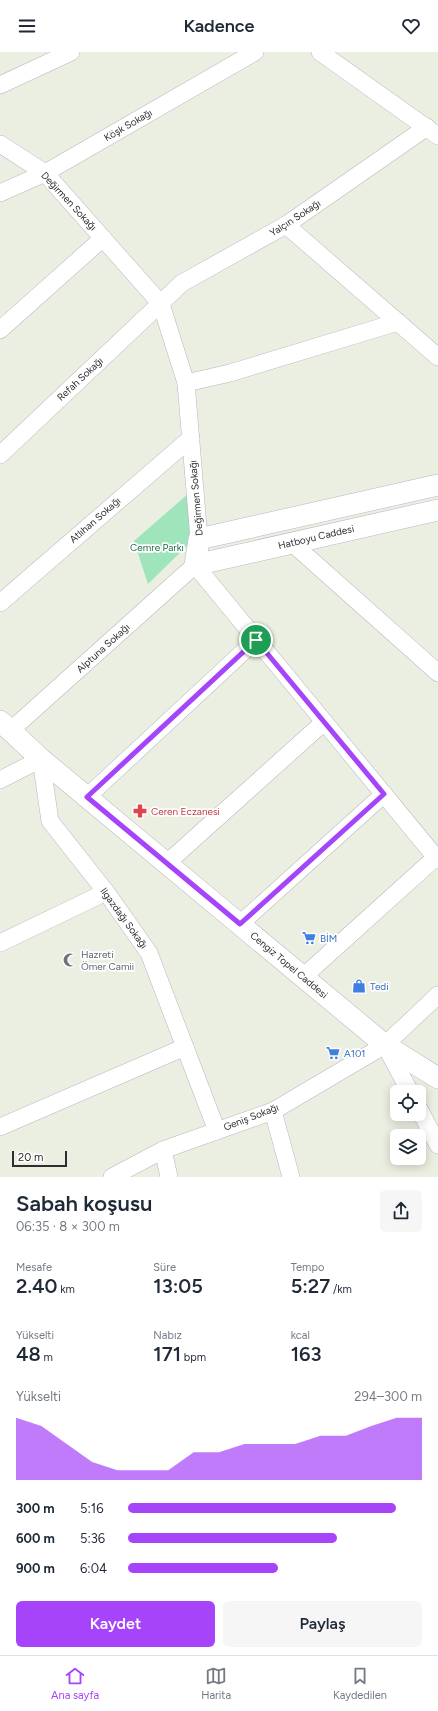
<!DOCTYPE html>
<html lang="tr">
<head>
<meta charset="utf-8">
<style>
	body { margin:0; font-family:Figtree,sans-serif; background:#f6f6f7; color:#1f2937; height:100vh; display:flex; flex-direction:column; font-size:15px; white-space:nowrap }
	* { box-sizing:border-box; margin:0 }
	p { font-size:13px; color:#747a83 }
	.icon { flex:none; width:22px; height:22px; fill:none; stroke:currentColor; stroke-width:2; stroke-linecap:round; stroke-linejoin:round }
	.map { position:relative; height:1125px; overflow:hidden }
	.details { display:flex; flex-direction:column; background:#fff; flex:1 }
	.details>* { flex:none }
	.buttons { position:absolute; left:390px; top:1033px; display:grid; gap:8px }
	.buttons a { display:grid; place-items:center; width:36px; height:36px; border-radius:6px; background:#fff; box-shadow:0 2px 10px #0003; font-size:20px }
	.scale { position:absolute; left:12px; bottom:10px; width:55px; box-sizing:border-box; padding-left:4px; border:2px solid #2e2e2e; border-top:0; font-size:11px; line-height:14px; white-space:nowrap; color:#2e2e2e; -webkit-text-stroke:3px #fff; paint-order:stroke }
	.pin { position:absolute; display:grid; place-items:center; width:34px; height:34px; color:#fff; margin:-17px; border:2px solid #fff; border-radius:50%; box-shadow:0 1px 4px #0007 }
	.round { display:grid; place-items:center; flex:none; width:42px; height:42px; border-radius:6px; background:#f6f6f7 }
	.head { display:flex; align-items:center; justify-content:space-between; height:68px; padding:0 16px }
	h1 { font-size:22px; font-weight:600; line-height:30px }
	.stats { display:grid; grid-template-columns:repeat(3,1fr); gap:6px; height:68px; padding:4px 16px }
	.stats div { display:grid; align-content:center }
	.stats b { font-size:20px; font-weight:600 }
	.stats small { font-size:11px; font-weight:400 }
	.stats p { font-size:11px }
	.chart { height:112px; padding:8px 16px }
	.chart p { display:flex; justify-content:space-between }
	.chart svg { width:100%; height:72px; margin-top:4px; fill:#a644f9; opacity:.7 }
	.cta { display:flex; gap:8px; margin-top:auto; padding:8px 16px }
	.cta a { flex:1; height:46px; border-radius:6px; background:#a644f9; color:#fff; font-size:16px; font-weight:600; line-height:46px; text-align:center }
	.cta a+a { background:#f6f6f7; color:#1f2937 }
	ul { padding:0 16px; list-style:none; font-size:13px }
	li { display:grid; grid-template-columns:64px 48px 1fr; align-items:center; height:30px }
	li i { height:10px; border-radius:5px; background:#a644f9 }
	header { display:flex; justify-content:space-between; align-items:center; height:52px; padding:0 16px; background:#fff; font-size:18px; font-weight:600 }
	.menu { display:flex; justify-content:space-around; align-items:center; height:56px; border-top:1px solid #e0e1e3; background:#fff; font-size:11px; color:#747a83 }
	.menu a { display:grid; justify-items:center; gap:2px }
	.menu .selected { color:#a644f9 }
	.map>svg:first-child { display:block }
	.green { fill:#9fe4ba }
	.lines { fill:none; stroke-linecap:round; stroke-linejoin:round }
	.minor-casing { stroke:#bcb4c1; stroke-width:18 }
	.tertiary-casing { stroke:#bcb4c1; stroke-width:22 }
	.minor { stroke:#fff; stroke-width:17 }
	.tertiary { stroke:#fff; stroke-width:21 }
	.route-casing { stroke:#fff; stroke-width:8 }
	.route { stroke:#a644f9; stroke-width:5 }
	.labels { text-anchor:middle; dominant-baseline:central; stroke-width:3.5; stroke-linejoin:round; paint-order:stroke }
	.street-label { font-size:10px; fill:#2e2e2e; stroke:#fff }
	.park-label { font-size:10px; fill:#1c6d46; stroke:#fff }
	.health-label { font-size:10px; fill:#be3a42; stroke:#fff; text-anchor:start }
	.shop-label { font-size:10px; fill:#366cbe; stroke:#fff; text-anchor:start }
	.worship-label { font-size:10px; fill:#5b616d; stroke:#fff; text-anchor:start }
</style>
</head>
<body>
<header><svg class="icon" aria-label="menu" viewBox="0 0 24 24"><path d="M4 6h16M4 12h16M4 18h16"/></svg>Kadence<svg class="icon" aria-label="heart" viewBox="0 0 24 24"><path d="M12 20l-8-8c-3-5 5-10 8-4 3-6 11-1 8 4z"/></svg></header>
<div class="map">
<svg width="438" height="1125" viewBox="0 0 438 1125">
	<rect width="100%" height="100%" fill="#ebefe1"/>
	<!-- green -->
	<polygon class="green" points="188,442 196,485 148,532 134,489"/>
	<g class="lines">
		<!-- minor casing -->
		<g class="minor-casing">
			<g id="minor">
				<polyline points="320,0 438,84"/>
				<polyline points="0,33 71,0"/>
				<polyline points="0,92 45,121 161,252 186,331 199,487"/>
				<polyline points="0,141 45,121 255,0"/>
				<polyline points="286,173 438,305"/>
				<polyline points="0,278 103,186"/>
				<polyline points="186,331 230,321 398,270"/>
				<polyline points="0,403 182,231 286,173 427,75"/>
				<polyline points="292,491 438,621"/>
				<polyline points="0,551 191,386"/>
				<polyline points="11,678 195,513 438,808"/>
				<polyline points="0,728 41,707 50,769 106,840 149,901 217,1079"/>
				<polyline points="87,745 256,588"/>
				<polyline points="167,811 324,670"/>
				<polyline points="240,872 384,742"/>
				<polyline points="0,891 106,840"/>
				<polyline points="303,925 436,805"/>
				<polyline points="385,993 410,1040"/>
				<polyline points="419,1057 438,1093"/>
				<polyline points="273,1059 291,1125"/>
				<polyline points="0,1075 185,995"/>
				<polyline points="163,1098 169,1125"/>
				<polyline points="112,1125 163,1098 273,1059 385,993 438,943"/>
			</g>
		</g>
		<!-- tertiary casing -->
		<g class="tertiary-casing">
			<g id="tertiary">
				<polyline points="438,433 199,487 195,513 438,458"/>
				<polyline points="0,669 41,707 385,993 438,1026"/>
			</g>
		</g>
		<!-- minor -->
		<use href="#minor" class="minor"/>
		<!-- tertiary -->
		<use href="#tertiary" class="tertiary"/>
	</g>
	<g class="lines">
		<!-- route casing -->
		<g class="route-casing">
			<polygon id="route" points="256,588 384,742 240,872 87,745"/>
		</g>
		<!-- route -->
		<use href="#route" class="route"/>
	</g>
	<!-- icons -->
	<defs>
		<g id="pharmacy-bare" transform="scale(1.08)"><path d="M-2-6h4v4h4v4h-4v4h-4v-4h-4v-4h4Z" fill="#e0444e" stroke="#fff" stroke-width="2.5" paint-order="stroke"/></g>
		<g id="supermarket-bare" transform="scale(1.08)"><path d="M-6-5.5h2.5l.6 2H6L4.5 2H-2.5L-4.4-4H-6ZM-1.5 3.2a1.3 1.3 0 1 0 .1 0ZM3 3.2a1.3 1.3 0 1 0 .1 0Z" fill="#3f7fe0" stroke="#fff" stroke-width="2.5" paint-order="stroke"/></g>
		<g id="mosque-bare" transform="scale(1.08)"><path d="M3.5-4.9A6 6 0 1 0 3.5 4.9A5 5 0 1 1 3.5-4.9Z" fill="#6b7280" stroke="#fff" stroke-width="2.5" paint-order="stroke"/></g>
		<g id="shop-bare" transform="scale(1.08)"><path d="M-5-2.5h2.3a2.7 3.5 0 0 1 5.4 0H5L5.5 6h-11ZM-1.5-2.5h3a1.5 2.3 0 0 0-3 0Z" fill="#3f7fe0" stroke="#fff" stroke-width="2.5" paint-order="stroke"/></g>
	</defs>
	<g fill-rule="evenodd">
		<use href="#pharmacy-bare" x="140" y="759"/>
		<use href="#supermarket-bare" x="309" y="886"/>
		<use href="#mosque-bare" x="70" y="908"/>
		<use href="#shop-bare" x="359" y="934"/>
		<use href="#supermarket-bare" x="333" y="1001"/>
	</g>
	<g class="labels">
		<!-- street labels -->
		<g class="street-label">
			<text transform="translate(128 73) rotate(-30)">Köşk Sokağı</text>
			<text transform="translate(69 149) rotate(47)">Değirmen Sokağı</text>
			<text transform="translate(295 166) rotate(-33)">Yalçın Sokağı</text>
			<text transform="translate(80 327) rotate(-43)">Refah Sokağı</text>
			<text transform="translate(196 446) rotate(-95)">Değirmen Sokağı</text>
			<text transform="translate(95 468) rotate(-41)">Atlıhan Sokağı</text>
			<text transform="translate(316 485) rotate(-13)">Hatboyu Caddesi</text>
			<text transform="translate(103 596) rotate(-42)">Alptuna Sokağı</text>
			<text transform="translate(124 866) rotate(54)">Ilgazdağı Sokağı</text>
			<text transform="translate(289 913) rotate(40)">Cengiz Topel Caddesi</text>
			<text transform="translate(251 1065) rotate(-21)">Geniş Sokağı</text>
		</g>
		<!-- park labels -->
		<g class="park-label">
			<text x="157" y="495">Cemre Parkı</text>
		</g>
		<!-- health labels -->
		<g class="health-label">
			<text x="151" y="759">Ceren Eczanesi</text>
		</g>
		<!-- shop labels -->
		<g class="shop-label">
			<text x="320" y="886">BİM</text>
			<text x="370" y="934">Tedi</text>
			<text x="344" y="1001">A101</text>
		</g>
		<!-- worship labels -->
		<g class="worship-label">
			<text x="81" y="902">Hazreti<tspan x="81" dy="12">Ömer Camii</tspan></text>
		</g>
	</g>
</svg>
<div class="buttons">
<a><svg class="icon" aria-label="locate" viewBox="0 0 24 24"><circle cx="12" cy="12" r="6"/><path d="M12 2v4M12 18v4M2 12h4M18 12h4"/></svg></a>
<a><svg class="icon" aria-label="layers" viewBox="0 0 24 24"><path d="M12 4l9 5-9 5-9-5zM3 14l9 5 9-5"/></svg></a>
</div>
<div class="scale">20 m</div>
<div class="pin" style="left:256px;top:588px;background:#1e9e55"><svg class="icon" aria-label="arrive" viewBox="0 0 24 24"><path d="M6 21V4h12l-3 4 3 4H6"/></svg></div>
</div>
<section class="details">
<div class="head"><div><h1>Sabah koşusu</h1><p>06:35 · 8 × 300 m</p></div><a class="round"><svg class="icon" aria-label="share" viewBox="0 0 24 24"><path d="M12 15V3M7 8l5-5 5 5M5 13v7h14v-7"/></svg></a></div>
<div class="stats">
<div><p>Mesafe</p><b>2.40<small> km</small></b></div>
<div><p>Süre</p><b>13:05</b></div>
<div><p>Tempo</p><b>5:27<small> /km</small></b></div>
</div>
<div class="stats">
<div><p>Yükselti</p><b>48<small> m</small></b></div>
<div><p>Nabız</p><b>171<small> bpm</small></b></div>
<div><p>kcal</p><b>163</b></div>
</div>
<div class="chart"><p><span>Yükselti</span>294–300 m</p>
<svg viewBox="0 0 160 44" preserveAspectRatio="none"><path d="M0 44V6L10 11L20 22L30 33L40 38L50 38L60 38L70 27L80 27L90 22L100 22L110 22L120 17L130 17L140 11L150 6L160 6V44z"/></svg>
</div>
<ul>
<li><b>300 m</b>5:16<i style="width:91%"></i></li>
<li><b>600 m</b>5:36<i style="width:71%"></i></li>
<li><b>900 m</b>6:04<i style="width:51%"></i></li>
</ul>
<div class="cta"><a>Kaydet</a><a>Paylaş</a></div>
</section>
<nav class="menu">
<a class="selected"><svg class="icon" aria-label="home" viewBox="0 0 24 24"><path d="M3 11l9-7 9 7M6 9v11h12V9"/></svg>Ana sayfa</a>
<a><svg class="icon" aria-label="map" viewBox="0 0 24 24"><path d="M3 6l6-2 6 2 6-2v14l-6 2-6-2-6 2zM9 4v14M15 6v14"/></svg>Harita</a>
<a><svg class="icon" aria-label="saved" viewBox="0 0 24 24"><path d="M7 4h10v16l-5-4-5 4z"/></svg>Kaydedilen</a>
</nav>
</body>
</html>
